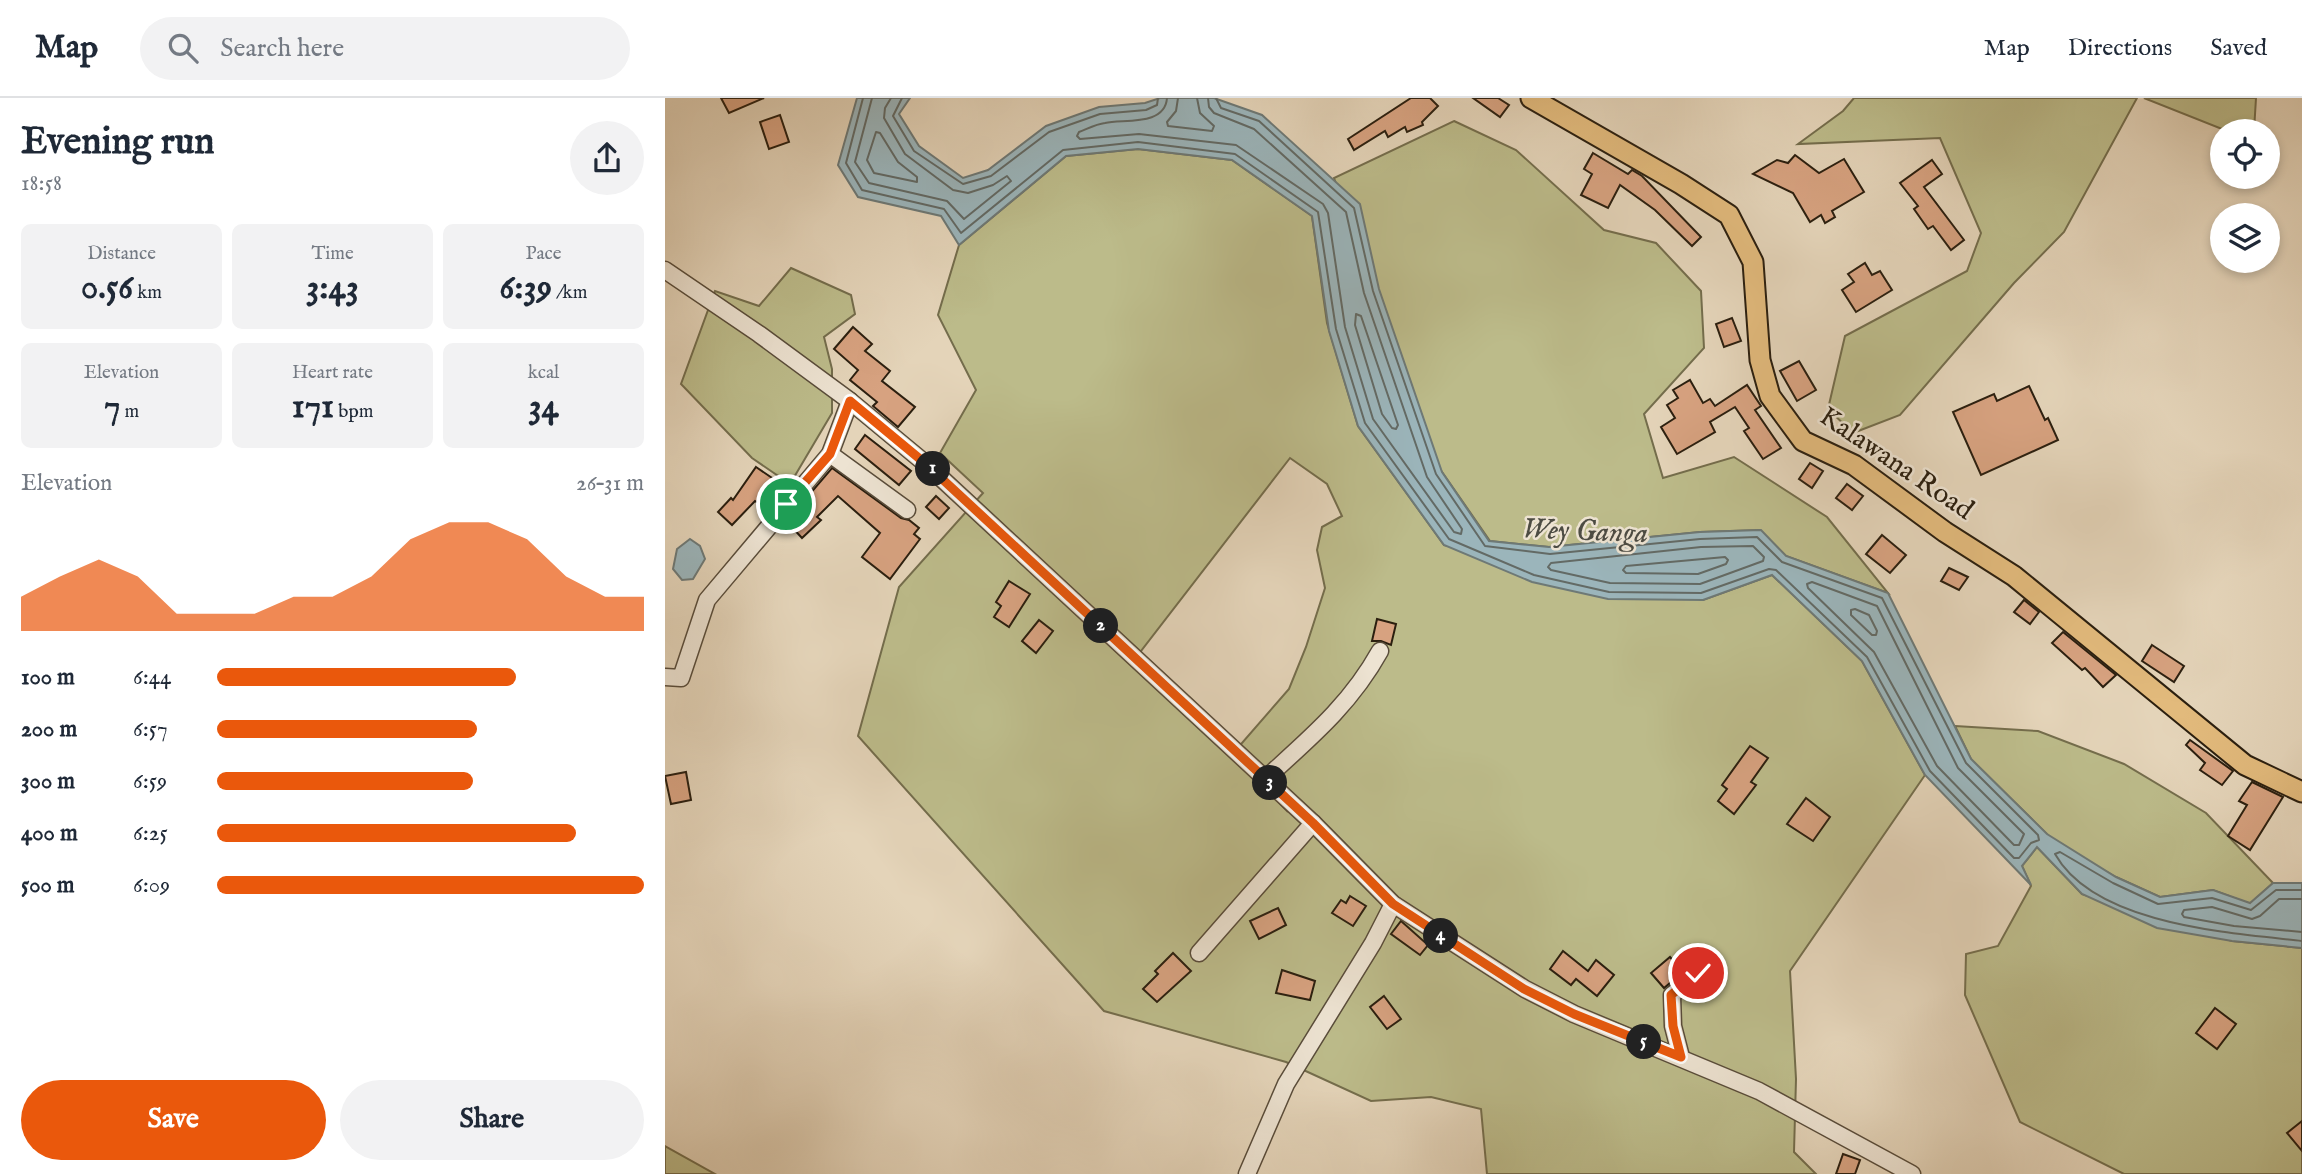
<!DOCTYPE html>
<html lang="en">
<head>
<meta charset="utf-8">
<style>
	body { margin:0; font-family:"IM FELL English",serif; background:#f2f2f3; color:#1f2937; height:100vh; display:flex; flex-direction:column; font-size:26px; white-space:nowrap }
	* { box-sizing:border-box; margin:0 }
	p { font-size:23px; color:#747a83 }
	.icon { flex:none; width:38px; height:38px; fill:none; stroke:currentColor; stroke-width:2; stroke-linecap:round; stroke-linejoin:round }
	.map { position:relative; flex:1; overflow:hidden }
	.panel { display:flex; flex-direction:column; background:#fff; width:665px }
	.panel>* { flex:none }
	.fabs { position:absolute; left:1545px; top:21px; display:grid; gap:14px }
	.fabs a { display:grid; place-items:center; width:70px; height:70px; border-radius:50%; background:#fff; box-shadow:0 4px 10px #0003; font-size:35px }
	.pin { position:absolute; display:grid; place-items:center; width:60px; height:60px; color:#fff; margin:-30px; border:4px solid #fff; border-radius:50%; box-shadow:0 2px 7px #0007 }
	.km { position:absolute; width:35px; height:35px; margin:-18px; border-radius:50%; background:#222; color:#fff; font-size:19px; line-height:35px; text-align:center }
	.round { display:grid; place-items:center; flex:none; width:74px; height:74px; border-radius:37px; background:#f2f2f3 }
	.head { display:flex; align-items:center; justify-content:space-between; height:119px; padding:0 21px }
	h1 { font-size:38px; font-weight:700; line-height:52px }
	.figures { display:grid; grid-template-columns:repeat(3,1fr); gap:10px; height:119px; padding:7px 21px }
	.figures div { display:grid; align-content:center; border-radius:10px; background:#f2f2f3; text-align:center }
	.figures b { font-size:35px; font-weight:700 }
	.figures small { font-size:19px; font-weight:400 }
	.figures p { font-size:19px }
	.chart { height:196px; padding:14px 21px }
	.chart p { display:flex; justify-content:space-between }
	.chart svg { width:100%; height:126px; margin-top:7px; fill:#ea580c; opacity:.7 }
	.primary-button { display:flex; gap:14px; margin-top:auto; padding:14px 21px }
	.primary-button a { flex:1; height:80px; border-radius:42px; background:#ea580c; color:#fff; font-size:28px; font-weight:700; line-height:80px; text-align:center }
	.primary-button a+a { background:#f2f2f3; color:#1f2937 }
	ul { padding:0 21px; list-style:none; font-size:23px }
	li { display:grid; grid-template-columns:112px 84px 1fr; align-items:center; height:52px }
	li i { height:18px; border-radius:9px; background:#ea580c }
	header { display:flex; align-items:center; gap:42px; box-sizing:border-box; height:98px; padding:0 35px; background:#fff; border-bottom:2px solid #e0e1e3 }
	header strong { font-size:33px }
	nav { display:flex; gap:38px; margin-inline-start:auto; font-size:24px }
	.search { width:490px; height:63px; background:#f2f2f3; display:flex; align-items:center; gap:18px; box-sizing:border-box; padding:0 24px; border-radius:38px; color:#747a83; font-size:26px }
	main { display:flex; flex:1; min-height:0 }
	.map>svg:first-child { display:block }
	.green { fill:#bcbb8a; stroke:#746d4c; stroke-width:2; fill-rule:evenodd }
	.water { fill:#9bb5bb; stroke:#6e7976; stroke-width:2 }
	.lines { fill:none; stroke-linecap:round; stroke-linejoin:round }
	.shore { stroke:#636a65; stroke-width:2 }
	.building { fill:#d7a280; stroke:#2b1f0f; stroke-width:2 }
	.minor-casing { stroke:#594c3a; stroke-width:19 }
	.major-casing { stroke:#2b1f0f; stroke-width:23 }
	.minor { stroke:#ede3d2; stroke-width:16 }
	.major { stroke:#e2ba7c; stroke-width:19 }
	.route-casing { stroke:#fff; stroke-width:14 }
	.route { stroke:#ea580c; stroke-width:9 }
	.labels { text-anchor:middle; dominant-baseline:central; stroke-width:5; stroke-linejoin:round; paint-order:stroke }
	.street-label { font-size:28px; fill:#2b1f0f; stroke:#ede3d2 }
	.water-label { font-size:30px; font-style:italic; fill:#4d4c43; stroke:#ede3d2 }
</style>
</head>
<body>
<header>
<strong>Map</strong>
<div class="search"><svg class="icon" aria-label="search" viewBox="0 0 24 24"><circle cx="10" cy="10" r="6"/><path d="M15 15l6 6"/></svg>Search here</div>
<nav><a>Map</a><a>Directions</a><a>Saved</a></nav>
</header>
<main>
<section class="panel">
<div class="head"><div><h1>Evening run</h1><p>18:58</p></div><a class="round"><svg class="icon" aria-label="share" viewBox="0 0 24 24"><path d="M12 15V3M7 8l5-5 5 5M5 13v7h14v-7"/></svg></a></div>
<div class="figures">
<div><p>Distance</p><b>0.56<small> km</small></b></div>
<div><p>Time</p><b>3:43</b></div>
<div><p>Pace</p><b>6:39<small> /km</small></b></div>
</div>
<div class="figures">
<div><p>Elevation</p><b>7<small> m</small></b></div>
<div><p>Heart rate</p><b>171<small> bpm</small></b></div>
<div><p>kcal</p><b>34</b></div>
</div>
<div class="chart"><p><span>Elevation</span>26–31 m</p>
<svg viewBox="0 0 160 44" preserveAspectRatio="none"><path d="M0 44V32L10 25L20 19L30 25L40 38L50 38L60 38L70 32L80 32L90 25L100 12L110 6L120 6L130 12L140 25L150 32L160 32V44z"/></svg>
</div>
<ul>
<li><b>100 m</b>6:44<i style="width:70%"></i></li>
<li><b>200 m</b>6:57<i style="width:61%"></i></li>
<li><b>300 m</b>6:59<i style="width:60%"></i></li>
<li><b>400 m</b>6:25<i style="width:84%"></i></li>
<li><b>500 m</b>6:09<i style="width:100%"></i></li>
</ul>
<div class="primary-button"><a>Save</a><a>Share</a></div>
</section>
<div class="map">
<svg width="1637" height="1076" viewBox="0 0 1637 1076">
	<rect width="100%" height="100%" fill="#e4d4b9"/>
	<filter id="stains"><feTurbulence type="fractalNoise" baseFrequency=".00286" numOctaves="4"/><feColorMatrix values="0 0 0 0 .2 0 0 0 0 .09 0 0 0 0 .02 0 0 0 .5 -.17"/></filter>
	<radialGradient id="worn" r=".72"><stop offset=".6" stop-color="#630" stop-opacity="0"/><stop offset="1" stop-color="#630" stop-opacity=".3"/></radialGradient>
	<!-- green -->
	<g class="green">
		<polygon points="1189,0 1472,0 1399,134 1349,185 1235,317 1188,335 1163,311 1180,238 1302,173 1316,135 1275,40 1133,46 1178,13"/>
		<polygon points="1479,0 1591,0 1589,33 1562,33"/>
		<polygon points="789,23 851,52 939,132 991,145 1036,193 1039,250 979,316 998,380 1069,359 1162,419 1223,495 1121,458 1095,432 1035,434 884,449 825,443 775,371 669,80"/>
		<path d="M473,51L567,62L647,118L662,225L693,328L779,447L1038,502L1107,477L1197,563L1260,677L1125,873L1131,981L1129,1054L1151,1076H822L816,1011L766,999L706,1003L621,964L439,913L193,638L234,489L318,395L275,355L311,292L273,217L294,147L401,58ZM625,360L662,386L677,418L657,429L652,452L660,490L641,549L624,591L570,653L623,714L473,557Z"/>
		<polygon points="126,170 186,197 190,216 159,239 167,271 167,315 125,386 87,360 16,286 50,193 94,208"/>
		<polygon points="1290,628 1373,633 1459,666 1541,715 1608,785 1585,806 1548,792 1495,799 1451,779 1392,746 1306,661"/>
		<polygon points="1372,749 1417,796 1567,843 1637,850 1637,1076 1459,1076 1355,1024 1300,897 1301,856 1333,848 1366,788 1357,768"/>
		<polygon points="0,1048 50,1076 0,1076"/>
	</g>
	<!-- water -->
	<g class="water">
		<polygon points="192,0 245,0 234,16 254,48 298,80 323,72 381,28 434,9 480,5 495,0 549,0 597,17 695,106 714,191 777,374 824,443 884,449 1035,434 1096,432 1121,458 1223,495 1306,661 1382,736 1451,779 1495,799 1548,792 1585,805 1608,785 1637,785 1637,850 1567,843 1492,830 1417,796 1372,749 1357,768 1366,787 1260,677 1197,563 1107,477 1038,502 943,501 867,484 779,447 693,328 664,233 647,118 567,62 473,51 401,58 294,147 276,118 193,99 173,67"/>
		<polygon points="25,441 35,448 40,461 28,481 17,482 8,471 12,451"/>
	</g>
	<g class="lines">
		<!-- shore -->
		<g class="shore">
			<polyline points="198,0 181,65 197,92 279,111 296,135 398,52 473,44 570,56 653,114 671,231 700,325 784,441 869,477 944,494 1036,495 1104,471 1111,472 1202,559 1265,673 1349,760 1354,760 1366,745 1374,742 1373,737 1301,665 1217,500 1117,464 1092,439 1035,441 885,456 820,448 771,376 708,193 689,110 594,23 556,10 551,0"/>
			<polyline points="207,0 190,64 204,85 282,103 299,121 346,83 342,78 328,87 303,95 288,92 240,56 219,20 220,10 226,0"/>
			<polyline points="237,0 228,18 249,53 298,86 326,78 384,34 435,16 481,12 492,7 493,0"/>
			<path d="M502,0C500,28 460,21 440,25C431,26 422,31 414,34L412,38L415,41L474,36L571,47L658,106L663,115L680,229L708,321L789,434L796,436L797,431L762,379L699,195L681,114L589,31L549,15L544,9L543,0"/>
			<polyline points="513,0 511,13 502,24 503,28 547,33 549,28 535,15 532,0"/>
			<polygon points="211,34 215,35 233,64 252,79 252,84 209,75 202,62"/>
			<polygon points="691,216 696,218 733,327 731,331 727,330 717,316 690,227"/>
			<polygon points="1088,448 1099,459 1098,463 1035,486 945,485 886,472 883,469 886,465 1036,449"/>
			<polygon points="1060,459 1063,462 1061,466 1033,476 961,475 958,472 961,468"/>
			<polygon points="1147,484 1212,508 1293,670 1359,736 1354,747 1349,747 1272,668 1209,554 1143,490 1142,486"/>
			<polygon points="1190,511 1204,517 1212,533 1211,537 1207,537 1186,517 1186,512"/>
			<path d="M1637,792H1611L1586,812L1547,800L1493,806L1448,785L1395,754L1390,756C1430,827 1565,835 1637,843"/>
			<polyline points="1637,801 1614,801 1595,818 1587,821 1547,809 1519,812 1517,816 1519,819 1569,828 1637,834"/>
		</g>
	</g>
	<!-- building -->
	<g class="building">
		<polygon points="56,0 99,0 64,15"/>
		<polygon points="746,0 765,0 773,8 757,24 758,27 742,34 740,29 723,39 720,33 689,52 683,41"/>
		<polygon points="808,0 833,0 844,7 835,19"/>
		<polygon points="115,17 124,44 104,51 95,24"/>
		<polygon points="928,55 963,76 967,72 977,78 1036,139 1027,148 990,112 955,87 943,110 916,97 927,76 919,71"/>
		<polygon points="1130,57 1154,75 1179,61 1199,94 1167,113 1170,119 1160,125 1156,117 1145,124 1128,95 1088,76 1112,62 1123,65"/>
		<polygon points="1267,62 1277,76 1259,89 1299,142 1286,152 1268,128 1263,131 1249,111 1253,108 1235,85"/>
		<polygon points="1200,165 1207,177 1215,173 1227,192 1191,214 1177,192 1189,184 1183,176"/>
		<polygon points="1067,220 1076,243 1059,249 1051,226"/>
		<polygon points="188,229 207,246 200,253 225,273 217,283 250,309 233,329 208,308 212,304 185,282 193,272 169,251"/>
		<polygon points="1134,263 1151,292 1132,303 1115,273"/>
		<polygon points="1025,282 1038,305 1045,301 1050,308 1082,287 1096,308 1090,312 1116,350 1098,361 1079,333 1084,330 1070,309 1045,324 1050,334 1012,356 996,329 1010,320 1002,307 1013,300 1008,292"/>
		<polygon points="1364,288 1380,322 1383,320 1393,342 1316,377 1288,314 1329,296 1332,303"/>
		<polygon points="200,337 246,373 234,387 190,351"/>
		<polygon points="1145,365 1158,373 1147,390 1134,381"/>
		<polygon points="91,369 113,384 96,407 90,403 67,427 53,414 66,400 68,402"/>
		<polygon points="167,370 236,420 244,422 254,430 249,436 255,441 225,481 197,459 215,435 173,398 152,419 156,422 137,440 125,427 130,423 126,418"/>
		<polygon points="1182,386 1198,398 1187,412 1171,400"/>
		<polygon points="271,398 284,410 274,421 261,409"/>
		<polygon points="1217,437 1241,457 1225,475 1201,456"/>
		<polygon points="1284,470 1303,479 1294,492 1276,483"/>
		<polygon points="344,483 365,496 344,529 329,519 336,508 331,504"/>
		<polygon points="1359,502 1374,514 1365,526 1349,514"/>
		<polygon points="712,521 731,526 726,547 716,543 707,543"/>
		<polygon points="374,522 388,533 371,555 357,543"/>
		<polygon points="1398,534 1451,577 1438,589 1420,570 1417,572 1387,545"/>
		<polygon points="1487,547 1519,568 1509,584 1477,563"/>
		<polygon points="1525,642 1568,673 1557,687 1535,672 1540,665 1521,647"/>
		<polygon points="1085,648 1103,660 1086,684 1091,687 1069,716 1053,703 1062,691 1057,687"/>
		<polygon points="21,674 26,702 6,706 0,678"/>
		<polygon points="1587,684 1618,699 1585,752 1563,738 1582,707 1574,703"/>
		<polygon points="1141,700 1165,719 1148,743 1122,726"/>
		<polygon points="685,798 701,808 688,828 667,815 676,802 681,805"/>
		<polygon points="613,810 621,827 594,841 585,823"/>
		<polygon points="736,823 763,847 755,857 726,836"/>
		<polygon points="898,853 923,873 931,862 949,877 932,898 911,881 906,887 885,871"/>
		<polygon points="508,855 526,873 492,904 478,891 493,876 490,873"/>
		<polygon points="1005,859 1018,874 999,890 986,875"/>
		<polygon points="617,872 650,883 645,902 611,895"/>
		<polygon points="719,898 736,921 722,931 705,909"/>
		<polygon points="1550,910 1571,926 1552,951 1531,935"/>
		<polygon points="1637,1023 1637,1053 1622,1035"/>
		<polygon points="1178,1056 1195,1062 1190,1076 1171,1076"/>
	</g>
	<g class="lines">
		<!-- minor casing -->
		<g class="minor-casing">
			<g id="minor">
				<polyline points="0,172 94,236 185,303 261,366 648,725 728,806 860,891 909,916 1094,993 1247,1076"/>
				<polyline points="165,356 242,412"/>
				<polyline points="0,579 16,580 42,502 165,356 185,303"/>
				<path d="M600,681C645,640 685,607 715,553"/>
				<polyline points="534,855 648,725"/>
				<polyline points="1016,959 1008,928 1007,897 1033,875"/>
				<polyline points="582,1076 621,986 708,845 728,806"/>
			</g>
		</g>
		<!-- major casing -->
		<g class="major-casing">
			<polyline id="major" points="866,0 1016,86 1064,117 1088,164 1095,262 1105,298 1138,343 1189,367 1280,434 1349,478 1580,667 1637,694"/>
		</g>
		<!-- minor -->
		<use href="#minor" class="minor"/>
		<!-- major -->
		<use href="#major" class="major"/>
	</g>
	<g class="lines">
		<!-- route casing -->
		<g class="route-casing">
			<polyline id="route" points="121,406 165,356 185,303 261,366 648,725 728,806 859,891 909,916 1016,959 1008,928 1006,897 1033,875"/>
		</g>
		<!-- route -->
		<use href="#route" class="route"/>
	</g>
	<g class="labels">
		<!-- street labels -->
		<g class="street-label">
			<text transform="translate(1231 366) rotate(34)">Kalawana Road</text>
		</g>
		<!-- water labels -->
		<g class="water-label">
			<text transform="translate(920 434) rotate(2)">Wey Ganga</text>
		</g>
	</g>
	<rect width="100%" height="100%" filter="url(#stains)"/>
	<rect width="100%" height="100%" fill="url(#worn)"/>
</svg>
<div class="fabs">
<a><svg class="icon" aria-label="locate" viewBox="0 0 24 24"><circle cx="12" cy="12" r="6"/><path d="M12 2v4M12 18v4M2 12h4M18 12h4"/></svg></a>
<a><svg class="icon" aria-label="layers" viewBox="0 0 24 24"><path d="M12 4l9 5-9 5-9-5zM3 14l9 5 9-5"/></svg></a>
</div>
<div class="pin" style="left:121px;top:406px;background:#1e9e55"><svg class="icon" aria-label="arrive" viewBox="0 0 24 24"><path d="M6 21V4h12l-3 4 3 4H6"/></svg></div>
<div class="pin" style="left:1033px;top:875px;background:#d93025"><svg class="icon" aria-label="check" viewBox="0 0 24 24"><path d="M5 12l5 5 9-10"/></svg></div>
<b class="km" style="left:268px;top:371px">1</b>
<b class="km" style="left:436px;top:528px">2</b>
<b class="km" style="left:605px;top:685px">3</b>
<b class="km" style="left:776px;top:838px">4</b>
<b class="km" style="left:979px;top:944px">5</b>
</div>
</main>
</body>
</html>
